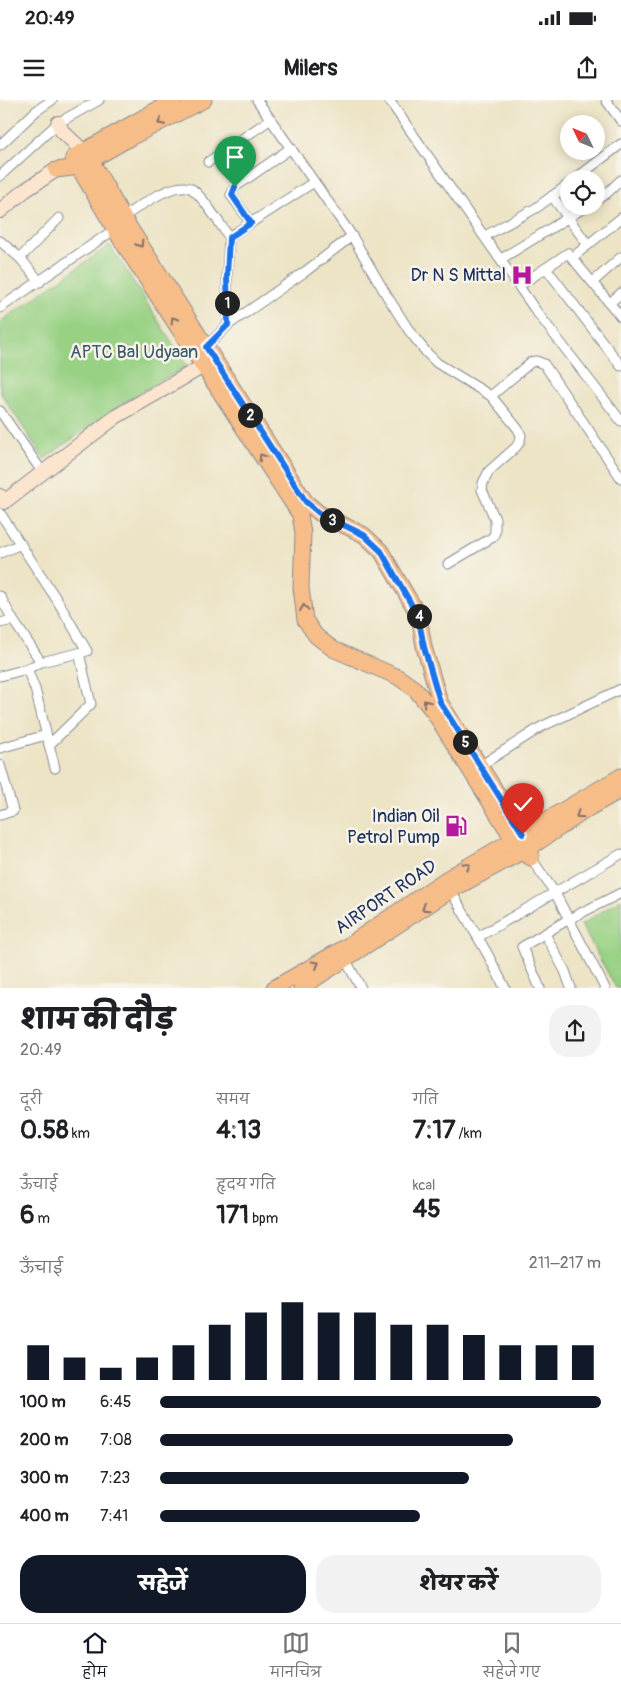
<!DOCTYPE html>
<html lang="hi">
<head>
<meta charset="utf-8">
<style>
	body { margin:0; font-family:Pangolin,"Playpen Sans Deva",sans-serif; background:#f2f2f2; color:#202124; height:100vh; display:flex; flex-direction:column; font-size:19px; white-space:nowrap }
	* { box-sizing:border-box; margin:0 }
	p { font-size:16px; color:#757577 }
	.icon { flex:none; width:28px; height:28px; fill:none; stroke:currentColor; stroke-width:2; stroke-linecap:round; stroke-linejoin:round }
	.map { position:relative; height:888px; overflow:hidden }
	.sheet { display:flex; flex-direction:column; background:#fff; flex:1 }
	.sheet>* { flex:none }
	.needle { width:32px; rotate:313deg }
	.controls { position:absolute; left:560px; top:15px; display:grid; gap:10px }
	.controls a { display:grid; place-items:center; width:45px; height:45px; border-radius:50%; background:#fff; box-shadow:0 2px 12px #0003; font-size:25px }
	.pin { position:absolute; display:grid; place-items:center; width:42px; height:42px; color:#fff; margin:-51px -21px; border-radius:50% 50% 50% 0; rotate:-45deg; box-shadow:0 0 5px #0007 }
	.pin .icon { rotate:45deg }
	.km { position:absolute; width:25px; height:25px; margin:-12px; border-radius:50%; background:#222; color:#fff; font-size:14px; line-height:25px; text-align:center }
	.round { display:grid; place-items:center; flex:none; width:52px; height:52px; border-radius:20px; background:#f2f2f2 }
	.head { display:flex; align-items:center; justify-content:space-between; height:85px; padding:0 20px }
	h1 { font-size:28px; font-weight:800; line-height:38px }
	.metrics { display:grid; grid-template-columns:repeat(3,1fr); gap:8px; height:85px; padding:5px 20px }
	.metrics div { display:grid; align-content:center }
	.metrics b { font-size:25px; font-weight:800 }
	.metrics small { font-size:14px; font-weight:400 }
	.metrics p { font-size:14px }
	.chart { height:140px; padding:10px 20px }
	.chart p { display:flex; justify-content:space-between }
	.chart svg { width:100%; height:90px; margin-top:5px; stroke:#111827; stroke-width:6 }
	.button { display:flex; gap:10px; margin-top:auto; padding:10px 20px }
	.button a { flex:1; height:58px; border-radius:20px; background:#111827; color:#fff; font-size:20px; font-weight:800; line-height:58px; text-align:center }
	.button a+a { background:#f2f2f2; color:#202124 }
	ul { padding:0 20px; list-style:none; font-size:16px }
	li { display:grid; grid-template-columns:80px 60px 1fr; align-items:center; height:38px }
	li i { height:12px; border-radius:6px; background:#111827 }
	.status { display:flex; justify-content:space-between; align-items:center; height:35px; padding:0 25px; background:#fff; direction:ltr }
	.status svg { height:14px; fill:currentColor }
	header { display:flex; justify-content:space-between; align-items:center; height:65px; padding:0 20px; background:#fff; font-size:22px; font-weight:800 }
	.menu { display:flex; justify-content:space-around; align-items:center; height:70px; border-top:1px solid #e0e0e0; background:#fff; font-size:14px; color:#757577 }
	.menu a { display:grid; justify-items:center; gap:2px }
	.menu .on { color:#111827 }
	.map>svg:first-child { display:block }
	.green { fill:#98d184; stroke:#5a8071 }
	.lines { fill:none; stroke-linecap:round; stroke-linejoin:round }
	.street-casing { stroke:#848a92; stroke-width:11 }
	.secondary-casing { stroke:#848a92; stroke-width:16 }
	.primary-casing { stroke:#848a92; stroke-width:17 }
	.street { stroke:#fff; stroke-width:9 }
	.secondary { stroke:#fce5cf; stroke-width:14 }
	.primary { stroke:#f7bd88; stroke-width:15 }
	.oneway { stroke:#7e6f71 }
	.route-casing { stroke:#fff; stroke-width:10 }
	.route { stroke:#1a73e8; stroke-width:6 }
	.labels { text-anchor:middle; dominant-baseline:central; stroke-width:5; stroke-linejoin:round; paint-order:stroke }
	.poi-label { font-size:18px; fill:#1b2f5e; stroke:#f7f3e8; text-anchor:end }
	.park-label { font-size:18px; fill:#3a5868; stroke:#f7f3e8 }
	.street-label { font-size:18px; fill:#1b2f5e; stroke:#f7f3e8 }
</style>
</head>
<body>
<div class="status"><b>20:49</b><svg viewBox="0 0 49 12"><path d="M0 12V9h3v3zM5 12V6h3v6zM10 12V3h3v9zM15 12V0h3v12zM26 1h20v11H26zM47 4h2v5h-2z"/></svg></div>
<header><svg class="icon" aria-label="menu" viewBox="0 0 24 24"><path d="M4 6h16M4 12h16M4 18h16"/></svg>Milers<svg class="icon" aria-label="share" viewBox="0 0 24 24"><path d="M12 15V3M7 8l5-5 5 5M5 13v7h14v-7"/></svg></header>
<div class="map">
<svg width="621" height="888" viewBox="0 0 621 888">
	<rect width="100%" height="100%" fill="#f7f3e8"/>
	<filter id="ink" filterUnits="userSpaceOnUse"><feTurbulence type="fractalNoise" baseFrequency=".02" numOctaves="2"/><feDisplacementMap in="SourceGraphic" scale="10" xChannelSelector="R" yChannelSelector="G"/><feConvolveMatrix kernelMatrix="1 2 1 2 8 2 1 2 1" color-interpolation-filters="sRGB"/></filter>
	<filter id="wash" filterUnits="userSpaceOnUse"><feTurbulence type="fractalNoise" baseFrequency=".0096" numOctaves="4" result="noise"/><feDisplacementMap in="SourceGraphic" scale="20" xChannelSelector="R" yChannelSelector="G"/><feGaussianBlur stdDeviation="1.12" result="paint"/><feColorMatrix in="noise" values="0 0 0 0 0 0 0 0 0 0 0 0 0 0 0 0 0 1.4 0 .05"/><feComposite in="paint" operator="in"/></filter>
	<g filter="url(#wash)">
		<rect width="100%" height="100%" fill="#ede4c6"/>
		<!-- green -->
		<g class="green">
			<polygon points="110,145 187,266 123,303 44,359 0,292 0,222"/>
			<polygon points="621,799 621,888 616,888 581,825"/>
		</g>
	</g>
	<g filter="url(#ink)">
		<g class="lines">
			<!-- street casing -->
			<g class="street-casing">
				<g id="street">
					<polyline points="257,0 352,136 387,196 410,232 426,252 437,263 491,296 518,329 521,335 520,341 516,347 489,371 483,383 482,390 495,419 495,432 493,437 448,464"/>
					<polyline points="389,0 536,211 621,321"/>
					<polyline points="606,0 621,21"/>
					<polyline points="0,45 36,11 52,0"/>
					<polyline points="208,62 271,19"/>
					<polyline points="0,76 58,23 99,0"/>
					<polyline points="575,79 621,44"/>
					<polyline points="552,96 588,145"/>
					<polyline points="596,100 606,94 621,80"/>
					<path d="M123,117C137,108 173,81 190,88C201,93 221,126 229,137"/>
					<polyline points="251,123 231,95 235,87 291,48"/>
					<polyline points="485,136 536,108 569,84"/>
					<polyline points="0,141 20,158 40,182"/>
					<polyline points="573,157 621,118"/>
					<polyline points="20,158 59,118"/>
					<polyline points="501,159 587,106"/>
					<polyline points="546,168 621,266"/>
					<polyline points="593,182 621,157"/>
					<polyline points="519,186 568,153 621,217"/>
					<polyline points="610,203 621,193"/>
					<polyline points="0,208 115,129"/>
					<polyline points="228,225 227,177 229,137 314,82"/>
					<polyline points="206,247 228,225 306,171 352,136"/>
					<polyline points="491,296 531,262 536,261 544,264 621,378"/>
					<polyline points="0,311 43,373"/>
					<polyline points="0,413 57,500 87,551 41,562 27,569 0,576"/>
					<polyline points="0,453 21,444"/>
					<polyline points="0,496 13,520 41,562"/>
					<polyline points="0,523 13,520"/>
					<polyline points="27,569 35,589 55,668"/>
					<polyline points="49,645 91,604 79,553"/>
					<polyline points="0,648 46,635"/>
					<polyline points="0,665 13,711 0,715"/>
					<polyline points="480,666 541,627 621,589"/>
					<polyline points="531,758 555,793 605,888"/>
					<polyline points="449,788 487,853 505,888"/>
					<polyline points="545,834 565,871 571,888"/>
					<polyline points="478,837 621,754"/>
					<polyline points="345,859 361,888"/>
					<polyline points="540,888 522,847 569,819 621,793"/>
				</g>
			</g>
			<!-- secondary casing -->
			<g class="secondary-casing">
				<g id="secondary">
					<polyline points="58,23 62,31 83,51"/>
					<polyline points="0,111 24,91 56,70"/>
					<polyline points="0,396 4,402 117,316 212,261"/>
				</g>
			</g>
			<!-- primary casing -->
			<g class="primary-casing">
				<g id="primary">
					<polyline points="75,56 174,0"/>
					<polyline points="73,58 121,140 300,415 303,433 301,487 305,520 316,536 333,549 398,577 415,589 433,611 521,752 531,758 531,747 440,602 424,547 419,516 381,451 364,435 319,413 306,402 123,117 91,60 83,51"/>
					<polyline points="56,70 79,67 130,38 204,0"/>
					<polyline points="274,888 344,848 446,779 621,676"/>
					<polyline points="301,888 450,791 531,747 591,707 621,690"/>
				</g>
			</g>
			<!-- street -->
			<use href="#street" class="street"/>
			<!-- secondary -->
			<use href="#secondary" class="secondary"/>
			<!-- primary -->
			<use href="#primary" class="primary"/>
		</g>
		<!-- one-way arrows -->
		<defs><path id="oneway-chevron" d="M-2-3.5L2.5 0L-2 3.5" fill="none" stroke-width="1.6" stroke-linecap="round" stroke-linejoin="round" transform="scale(1.25)"/></defs>
		<g class="oneway">
			<use href="#oneway-chevron" transform="translate(161 22) rotate(153)"/>
			<use href="#oneway-chevron" transform="translate(140 144) rotate(57)"/>
			<use href="#oneway-chevron" transform="translate(174 220) rotate(-123)"/>
			<use href="#oneway-chevron" transform="translate(262 357) rotate(-123)"/>
			<use href="#oneway-chevron" transform="translate(304 508) rotate(-98)"/>
			<use href="#oneway-chevron" transform="translate(426 603) rotate(-129)"/>
			<use href="#oneway-chevron" transform="translate(579 715) rotate(147)"/>
			<use href="#oneway-chevron" transform="translate(467 766) rotate(-31)"/>
			<use href="#oneway-chevron" transform="translate(425 808) rotate(147)"/>
			<use href="#oneway-chevron" transform="translate(316 864) rotate(-30)"/>
		</g>
	</g>
	<g class="lines" filter="url(#ink)">
		<!-- route casing -->
		<g class="route-casing">
			<polyline id="route" points="235,87 232,95 251,123 229,138 227,176 228,225 206,247 306,402 319,413 364,435 381,451 418,516 424,547 440,602 523,734"/>
		</g>
		<!-- route -->
		<use href="#route" class="route"/>
	</g>
	<!-- icons -->
	<defs>
		<g id="hospital-bare" transform="scale(1.725)"><path d="M-5-5h3v3.5h4V-5h3V5h-3V1.5h-4V5h-3Z" fill="#b5179e" stroke="#f7f3e8" stroke-width="2.5" paint-order="stroke"/></g>
		<g id="fuel-bare" transform="scale(1.725)"><path d="M-5.5-6h7V0h2V4h1.3V-2.5L3-4.5l.8-.8L6-3V5H2.5V1h-1V6h-7ZM-4.2-4.7v3.2H.2V-4.7Z" fill="#b5179e" stroke="#f7f3e8" stroke-width="2.5" paint-order="stroke"/></g>
	</defs>
	<g fill-rule="evenodd">
		<use href="#hospital-bare" x="522" y="175"/>
		<use href="#fuel-bare" x="456" y="726"/>
	</g>
	<g class="labels">
		<!-- poi labels -->
		<g class="poi-label">
			<text x="506" y="175">Dr N S Mittal</text>
			<text x="440" y="716">Indian Oil<tspan x="440" dy="21">Petrol Pump</tspan></text>
		</g>
		<!-- park labels -->
		<g class="park-label">
			<text x="134" y="252">APTC Bal Udyaan</text>
		</g>
		<!-- street labels -->
		<g class="street-label">
			<text transform="translate(386 797) rotate(-34)">AIRPORT ROAD</text>
		</g>
	</g>
</svg>
<div class="controls">
<a><svg class="needle" viewBox="-14 -14 28 28"><path d="M0-13l5 13h-10z" fill="#e53935"/><path d="M0 13l5-13h-10z" fill="#757577"/></svg></a>
<a><svg class="icon" aria-label="locate" viewBox="0 0 24 24"><circle cx="12" cy="12" r="6"/><path d="M12 2v4M12 18v4M2 12h4M18 12h4"/></svg></a>
</div>
<div class="pin" style="left:235px;top:87px;background:#1e9e55"><svg class="icon" aria-label="arrive" viewBox="0 0 24 24"><path d="M6 21V4h12l-3 4 3 4H6"/></svg></div>
<div class="pin" style="left:523px;top:734px;background:#d93025"><svg class="icon" aria-label="check" viewBox="0 0 24 24"><path d="M5 12l5 5 9-10"/></svg></div>
<b class="km" style="left:227px;top:203px">1</b>
<b class="km" style="left:250px;top:315px">2</b>
<b class="km" style="left:332px;top:420px">3</b>
<b class="km" style="left:419px;top:516px">4</b>
<b class="km" style="left:465px;top:642px">5</b>
</div>
<section class="sheet">
<div class="head"><div><h1>शाम की दौड़</h1><p>20:49</p></div><a class="round"><svg class="icon" aria-label="share" viewBox="0 0 24 24"><path d="M12 15V3M7 8l5-5 5 5M5 13v7h14v-7"/></svg></a></div>
<div class="metrics">
<div><p>दूरी</p><b>0.58<small> km</small></b></div>
<div><p>समय</p><b>4:13</b></div>
<div><p>गति</p><b>7:17<small> /km</small></b></div>
</div>
<div class="metrics">
<div><p>ऊँचाई</p><b>6<small> m</small></b></div>
<div><p>हृदय गति</p><b>171<small> bpm</small></b></div>
<div><p>kcal</p><b>45</b></div>
</div>
<div class="chart"><p><span>ऊँचाई</span>211–217 m</p>
<svg viewBox="0 0 160 44" preserveAspectRatio="none"><path d="M5 44V27M15 44V33M25 44V38M35 44V33M45 44V27M55 44V17M65 44V11M75 44V6M85 44V11M95 44V11M105 44V17M115 44V17M125 44V22M135 44V27M145 44V27M155 44V27"/></svg>
</div>
<ul>
<li><b>100 m</b>6:45<i style="width:100%"></i></li>
<li><b>200 m</b>7:08<i style="width:80%"></i></li>
<li><b>300 m</b>7:23<i style="width:70%"></i></li>
<li><b>400 m</b>7:41<i style="width:59%"></i></li>
</ul>
<div class="button"><a>सहेजें</a><a>शेयर करें</a></div>
</section>
<nav class="menu">
<a class="on"><svg class="icon" aria-label="home" viewBox="0 0 24 24"><path d="M3 11l9-7 9 7M6 9v11h12V9"/></svg>होम</a>
<a><svg class="icon" aria-label="map" viewBox="0 0 24 24"><path d="M3 6l6-2 6 2 6-2v14l-6 2-6-2-6 2zM9 4v14M15 6v14"/></svg>मानचित्र</a>
<a><svg class="icon" aria-label="saved" viewBox="0 0 24 24"><path d="M7 4h10v16l-5-4-5 4z"/></svg>सहेजे गए</a>
</nav>
</body>
</html>
